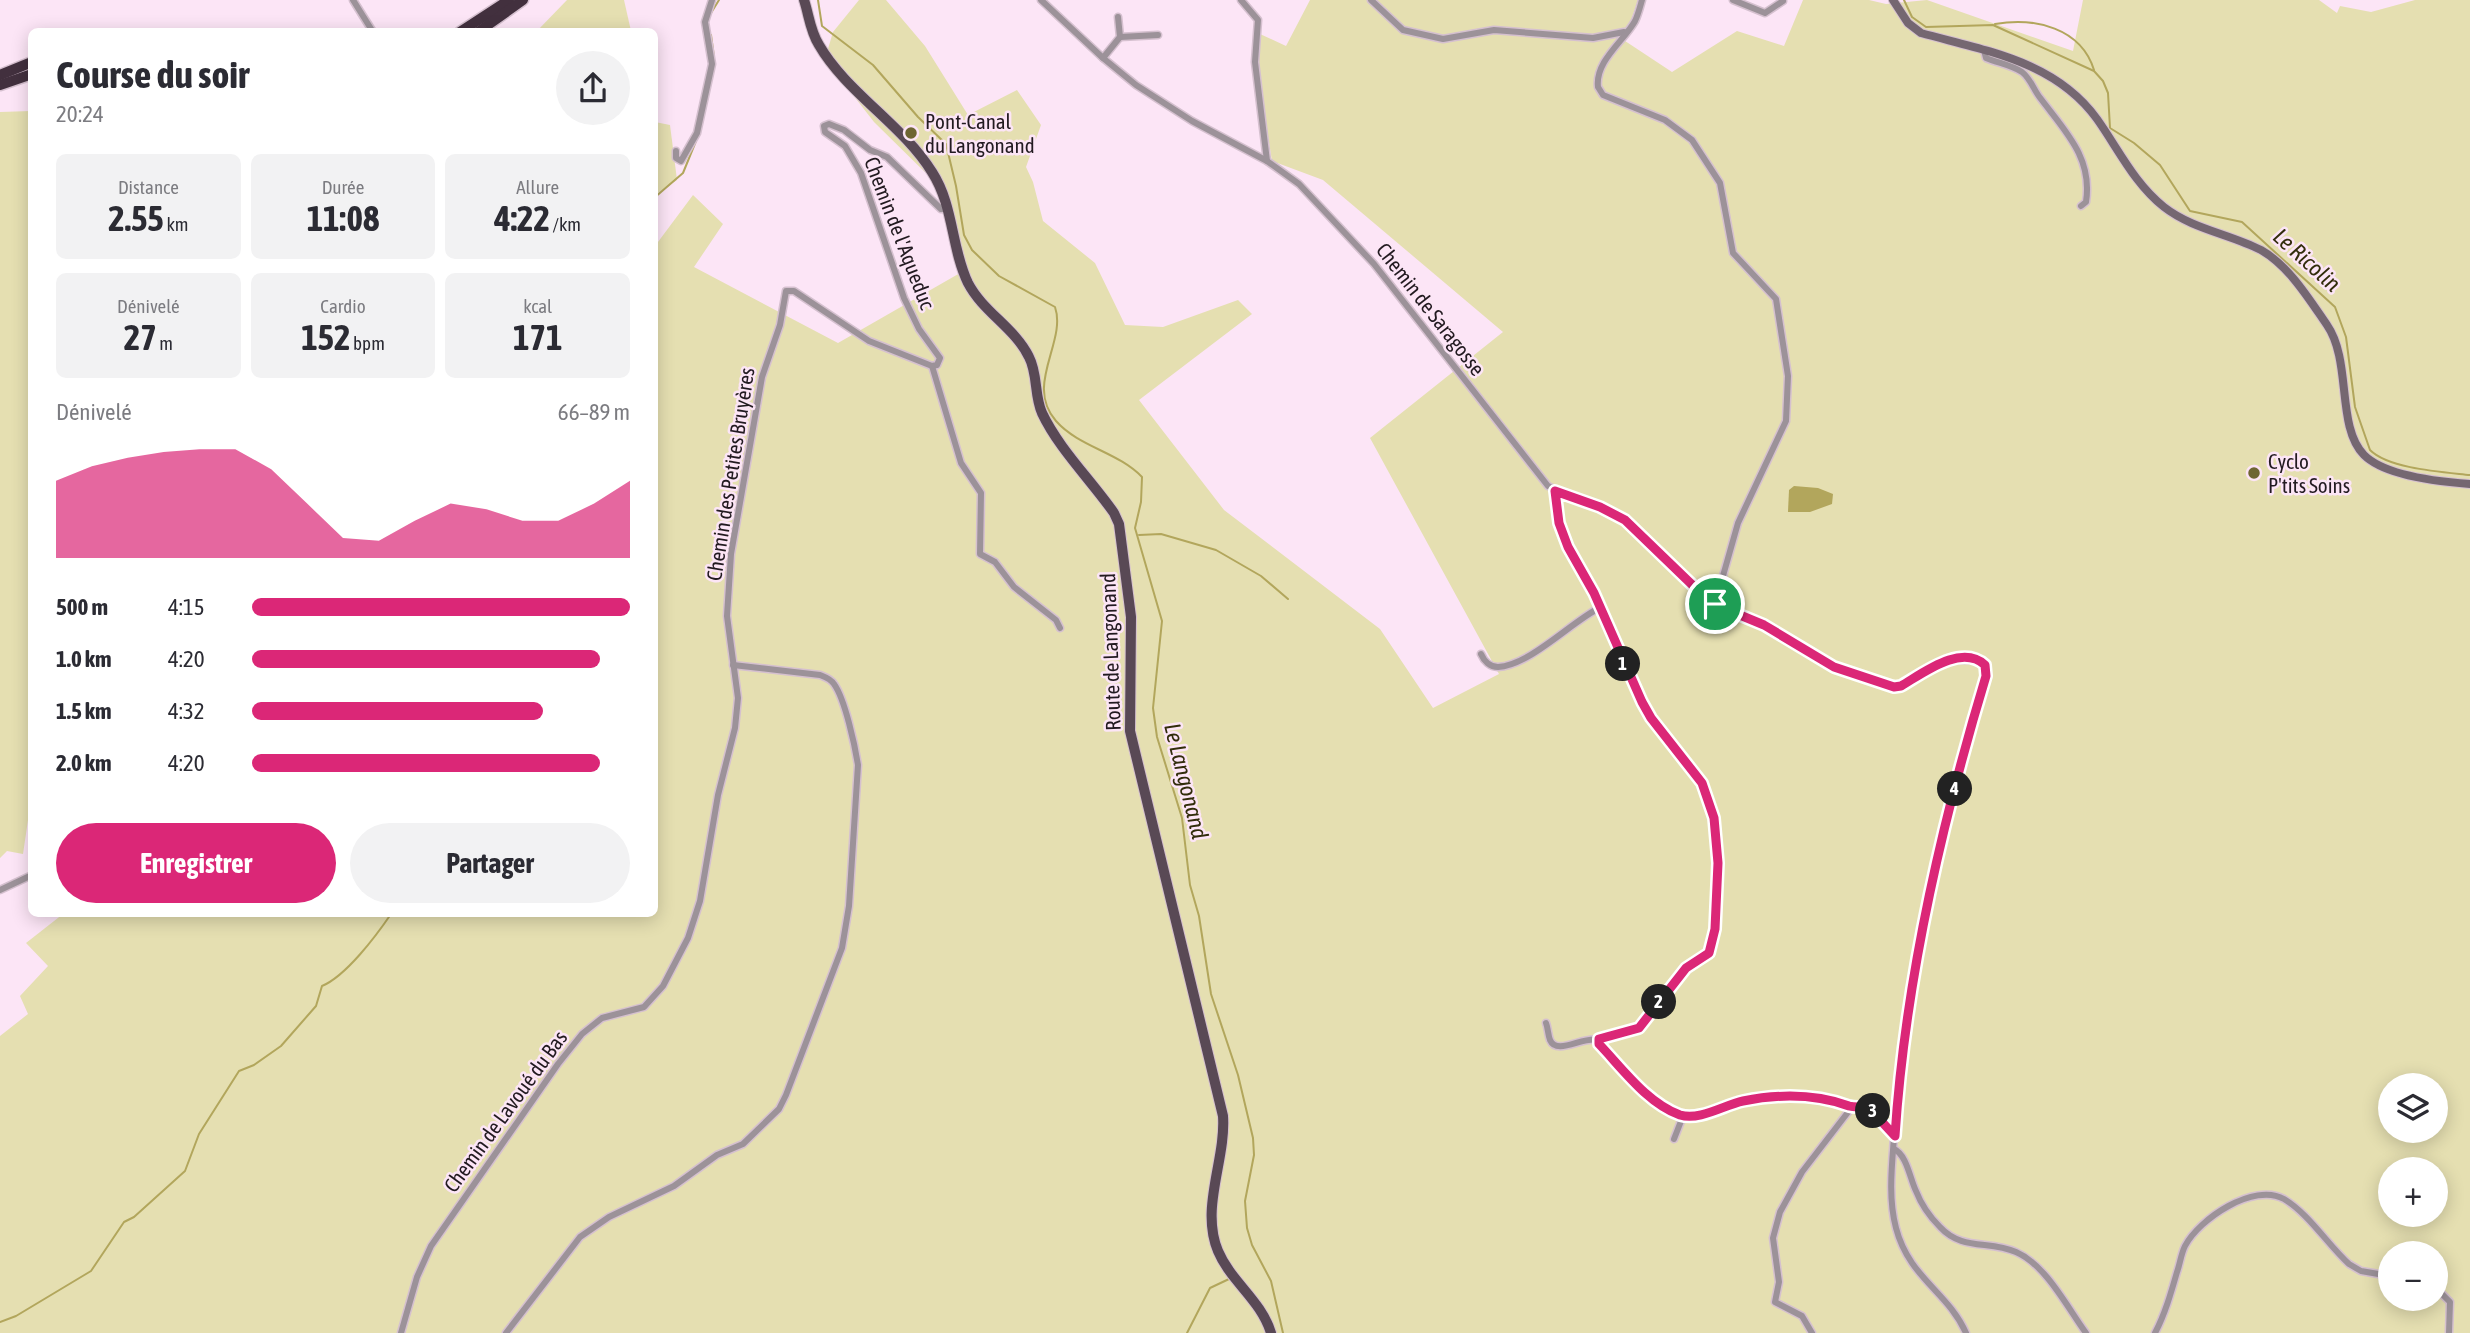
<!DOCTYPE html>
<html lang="fr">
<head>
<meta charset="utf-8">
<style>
	body { margin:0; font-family:"Asap Condensed",sans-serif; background:#f2f2f3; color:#2b2b33; height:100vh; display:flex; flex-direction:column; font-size:26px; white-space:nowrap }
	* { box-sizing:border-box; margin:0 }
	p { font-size:23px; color:#7c7c81 }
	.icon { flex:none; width:38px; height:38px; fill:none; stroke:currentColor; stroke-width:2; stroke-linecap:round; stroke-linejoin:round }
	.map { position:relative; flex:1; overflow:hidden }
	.drawer { position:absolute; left:28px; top:28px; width:630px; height:889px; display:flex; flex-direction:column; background:#fff; border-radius:10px; box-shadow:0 4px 18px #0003 }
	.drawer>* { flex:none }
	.buttons { position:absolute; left:2378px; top:1073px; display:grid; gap:14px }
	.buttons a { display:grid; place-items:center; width:70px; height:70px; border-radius:50%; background:#fff; box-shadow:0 4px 18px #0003; font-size:35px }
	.pin { position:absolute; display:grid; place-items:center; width:60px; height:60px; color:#fff; margin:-30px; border:4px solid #fff; border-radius:50%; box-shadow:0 2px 7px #0007 }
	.km { position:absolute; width:35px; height:35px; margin:-18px; border-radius:50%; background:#222; color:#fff; font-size:19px; line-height:35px; text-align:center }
	.round { display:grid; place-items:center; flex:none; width:74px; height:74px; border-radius:37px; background:#f2f2f3 }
	.summary { display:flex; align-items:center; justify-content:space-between; height:119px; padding:0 28px }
	h1 { font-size:38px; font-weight:700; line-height:52px }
	.figures { display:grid; grid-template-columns:repeat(3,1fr); gap:10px; height:119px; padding:7px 28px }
	.figures div { display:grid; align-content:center; border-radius:10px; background:#f2f2f3; text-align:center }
	.figures b { font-size:35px; font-weight:700 }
	.figures small { font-size:19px; font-weight:400 }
	.figures p { font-size:19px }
	.chart { height:196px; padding:14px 28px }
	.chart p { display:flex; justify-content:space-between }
	.chart svg { width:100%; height:126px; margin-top:7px; fill:#db2777; opacity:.7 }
	.action { display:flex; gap:14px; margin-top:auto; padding:14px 28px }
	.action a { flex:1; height:80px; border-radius:42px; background:#db2777; color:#fff; font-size:28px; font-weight:700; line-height:80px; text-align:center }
	.action a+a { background:#f2f2f3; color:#2b2b33 }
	ul { padding:0 28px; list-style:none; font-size:23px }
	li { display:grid; grid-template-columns:112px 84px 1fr; align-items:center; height:52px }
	li i { height:18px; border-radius:9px; background:#db2777 }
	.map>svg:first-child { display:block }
	.green { fill:#e5dfb1; fill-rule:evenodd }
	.water { fill:#b2a65c }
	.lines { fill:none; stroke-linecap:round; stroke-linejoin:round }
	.stream { stroke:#b2a65c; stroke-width:2 }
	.minor-casing { stroke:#d5c0cf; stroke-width:9 }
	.secondary-casing { stroke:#d5c0cf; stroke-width:10 }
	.primary-casing { stroke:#d5c0cf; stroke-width:12 }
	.motorway-casing { stroke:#d5c0cf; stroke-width:13 }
	.minor { stroke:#9c9299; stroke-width:6 }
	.secondary { stroke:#756771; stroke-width:8 }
	.primary { stroke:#594955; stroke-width:10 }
	.motorway { stroke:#42303e; stroke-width:10 }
	.route-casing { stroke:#fff; stroke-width:14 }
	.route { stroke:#db2777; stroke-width:9 }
	.poi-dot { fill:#6e6532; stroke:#fce5f6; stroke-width:2.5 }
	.labels { text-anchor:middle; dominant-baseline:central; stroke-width:5; stroke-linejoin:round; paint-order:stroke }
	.poi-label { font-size:21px; fill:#221a20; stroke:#fce5f6; text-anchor:start }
	.street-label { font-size:21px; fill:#221a20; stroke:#fce5f6 }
	.water-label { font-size:23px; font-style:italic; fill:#322d0b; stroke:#fce5f6 }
</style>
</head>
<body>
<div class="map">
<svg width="2470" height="1333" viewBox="0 0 2470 1333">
	<rect width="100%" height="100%" fill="#fce5f6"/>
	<!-- green -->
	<g class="green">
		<polygon points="567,0 624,0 631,31 537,31"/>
		<path d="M859,0H886L925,46L968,115L1017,90L1041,125L1026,167L1033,182L1043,221L1095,263L1125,325L1163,327L1238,300L1252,314L1139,400L1224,510L1380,629L1433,708L1499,674L1370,438L1503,332L1323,180L1272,161L1256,62L1260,34L1286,46L1310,0H1638L1631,20L1619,37L1672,72L1737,31L1784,46L1803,0H1869L1886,4L1927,0L2073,51L2083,0H2319L2337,13L2340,6L2371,12L2415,0H2470V1333H0V1036L28,1014L20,996L48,966L26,943L63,914H654L655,246L693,195L723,224L694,267L838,343L967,269L940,187L874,122L825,59L833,32ZM2390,1085H2436V1130H2390ZM2390,1169H2436V1214H2390ZM2390,1253H2436V1298H2390Z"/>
		<polygon points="31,111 32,793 23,854 7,851 0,858 0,112"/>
		<polygon points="655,122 670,125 677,180 655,195"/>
	</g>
	<!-- water -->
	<polygon class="water" points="1794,486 1818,488 1833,494 1832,504 1810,512 1788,512 1789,490"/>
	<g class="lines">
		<!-- stream -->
		<g class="stream">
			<path d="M818,0L822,26L873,65L918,117L946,144L956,186L964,235L972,250L999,276L1055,307C1067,342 1024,385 1056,421C1079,447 1118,452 1142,477L1141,502L1135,528L1162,621L1153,708L1157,737L1182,818L1190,885L1199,916L1211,994L1238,1075L1253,1138L1254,1155L1245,1201L1247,1228L1252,1245L1271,1281L1283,1333"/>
			<path d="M1904,0L1912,17L1926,27L1993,25L2094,71L2103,81L2108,93L2110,128L2134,143L2160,165L2190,211L2242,222L2335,307L2346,337L2355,407L2370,450C2389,469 2443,472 2470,475"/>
			<polyline points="711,13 719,0"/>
			<path d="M1995,24C2035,17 2081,28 2094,70"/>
			<polyline points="711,35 714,57"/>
			<polyline points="654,198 683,173 696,141"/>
			<polyline points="1139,535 1161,534 1216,550 1261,576 1288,599"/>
			<path d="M0,1322L16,1316L91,1271L124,1222L134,1217L185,1171L199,1134L239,1071L254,1065L281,1046L316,1006L322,986C346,976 376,936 391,914"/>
			<polyline points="1187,1333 1210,1288 1229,1279"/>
		</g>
		<!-- minor casing -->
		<g class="minor-casing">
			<g id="minor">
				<polyline points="353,0 373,32"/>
				<path d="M1041,0L1103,58L1136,85L1192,121L1267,161L1299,184L1374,264L1548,486L1625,520L1708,601L1764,625L1834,667L1885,685L1901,686L1930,667L1951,660H1978L1985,665L1986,676C1943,820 1906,973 1895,1123C1893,1158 1887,1194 1896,1228C1909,1278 1948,1292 1966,1333"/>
				<polyline points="1241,0 1258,20 1255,62 1267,161"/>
				<polyline points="1371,0 1403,30 1443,39 1494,30 1593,38 1624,32"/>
				<path d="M1642,0C1640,7 1638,15 1635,21C1624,41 1595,61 1598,87L1603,95L1665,120L1692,140L1720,183L1733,253L1776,299L1788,376L1786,421L1738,523L1715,604"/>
				<polyline points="1733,0 1765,13 1783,1"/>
				<polyline points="1120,37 1158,35"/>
				<path d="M1984,50L1986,58C1998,63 2011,65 2022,72C2031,79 2034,91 2041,99C2065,131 2093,158 2086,202L2081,206"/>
				<polyline points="1103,58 1120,37 1118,17"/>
				<polyline points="676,151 676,158 681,161 697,133 712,64 705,22 712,0"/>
				<polyline points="932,366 937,365 940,358 919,329 904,298 861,173 845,146 825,132 824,126 829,124 844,130 870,150 887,157 941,209 948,209"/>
				<polyline points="932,366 961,463 981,493 980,554 995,562 1014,587 1056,620 1060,628"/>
				<path d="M1554,491L1559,523L1568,547L1594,594L1642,702L1651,718L1699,779L1714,819L1718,863L1715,929L1709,953L1686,968L1639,1028L1601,1038L1598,1042C1615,1065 1654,1108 1682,1115C1700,1120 1722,1107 1739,1102C1775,1092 1815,1094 1850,1106C1857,1108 1863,1106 1870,1109L1894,1136"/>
				<path d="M1481,654C1484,661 1490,667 1498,667C1530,665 1570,623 1599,608"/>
				<polyline points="0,890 32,875"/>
				<path d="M1546,1023C1548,1028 1548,1035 1550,1040C1557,1056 1583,1036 1598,1040"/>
				<polyline points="1674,1139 1683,1116"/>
				<path d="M1894,1149C1907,1155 1910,1179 1916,1191C1921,1204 1930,1217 1940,1227C1962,1251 1989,1240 2016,1252C2046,1265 2067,1307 2086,1333"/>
				<polyline points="2436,1288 2450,1302 2449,1333"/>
				<polyline points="401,1333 417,1277 431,1246 558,1064 582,1034 602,1018 644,1007 663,986 688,938 700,901 718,795 735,728 738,698 727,616 731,554 762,377 780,325 786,291 794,291 869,341 932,366"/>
				<path d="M506,1333L580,1237L609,1217L674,1186L717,1155L743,1144L779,1109L786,1095L842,948L849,906L858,765C855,746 845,699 834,684C831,679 825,677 820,675L733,665"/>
				<polyline points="1812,1333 1802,1316 1775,1302 1779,1282 1773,1238 1780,1212 1802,1172 1852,1107"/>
				<path d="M2155,1333C2165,1314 2171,1293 2177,1272C2180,1264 2181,1254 2185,1246C2199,1219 2254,1182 2284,1199C2309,1214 2328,1245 2349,1264L2361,1271L2390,1276"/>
			</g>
		</g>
		<!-- secondary casing -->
		<g class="secondary-casing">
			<path id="secondary" d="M1893,0L1908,23L1921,33C1986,51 2055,61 2097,119C2119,150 2134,183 2164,207C2192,229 2230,234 2261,250C2289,266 2309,299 2327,325C2352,361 2336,427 2364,455C2385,476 2442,482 2470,484"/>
		</g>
		<!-- primary casing -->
		<g class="primary-casing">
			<path id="primary" d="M804,0C809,15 810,31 819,45C846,92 903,125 932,172C954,206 951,248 968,283C983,312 1015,328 1029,357C1038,374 1034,395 1042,413C1059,449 1091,480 1114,513L1119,524L1131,617L1130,731L1223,1116C1226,1160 1200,1208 1218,1251C1231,1282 1261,1300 1271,1333"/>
		</g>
		<!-- motorway casing -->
		<g class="motorway-casing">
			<g id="motorway">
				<polyline points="460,32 509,0"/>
				<polyline points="478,32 523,0"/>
				<polyline points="0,75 32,62"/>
				<polyline points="0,85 32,74"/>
			</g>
		</g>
		<!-- minor -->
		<use href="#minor" class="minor"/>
		<!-- secondary -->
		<use href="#secondary" class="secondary"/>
		<!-- primary -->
		<use href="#primary" class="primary"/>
		<!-- motorway -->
		<use href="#motorway" class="motorway"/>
	</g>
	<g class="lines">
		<!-- route casing -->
		<g class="route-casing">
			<path id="route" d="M1555,491L1600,507L1625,520L1711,603L1764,625L1834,667L1894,687L1901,686C1922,674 1961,643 1985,665L1986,676C1941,825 1905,981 1895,1136L1870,1109C1863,1106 1856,1108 1849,1106C1816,1094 1778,1094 1743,1101C1724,1105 1700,1121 1680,1115C1647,1103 1622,1068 1599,1044V1039L1639,1028L1686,968L1709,953L1715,929L1718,863L1714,818L1702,783L1651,718L1642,702L1594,593L1568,547L1559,523Z"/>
		</g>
		<!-- route -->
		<use href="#route" class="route"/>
	</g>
	<!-- markers -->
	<g class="poi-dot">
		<circle cx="911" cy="133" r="7"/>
		<circle cx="2254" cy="473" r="7"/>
	</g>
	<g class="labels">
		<!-- poi labels -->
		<g class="poi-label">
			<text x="925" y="121">Pont-Canal<tspan x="925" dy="24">du Langonand</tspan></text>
			<text x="2268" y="461">Cyclo<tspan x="2268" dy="24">P'tits Soins</tspan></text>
		</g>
		<!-- street labels -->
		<g class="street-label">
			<text transform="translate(900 233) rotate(69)">Chemin de l'Aqueduc</text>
			<text transform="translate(1431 309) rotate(52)">Chemin de Saragosse</text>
			<text transform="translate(730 474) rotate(-81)">Chemin des Petites Bruyères</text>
			<text transform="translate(1110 652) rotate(-92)">Route de Langonand</text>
			<text transform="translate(505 1111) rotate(-54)">Chemin de Lavoué du Bas</text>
		</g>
		<!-- water labels -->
		<g class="water-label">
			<text transform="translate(2307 260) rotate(42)">Le Ricolin</text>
			<text transform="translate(1186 781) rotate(76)">Le Langonand</text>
		</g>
	</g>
</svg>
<div class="buttons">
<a><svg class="icon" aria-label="layers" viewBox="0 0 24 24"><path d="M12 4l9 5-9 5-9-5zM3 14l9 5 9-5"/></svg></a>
<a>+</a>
<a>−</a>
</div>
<div class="pin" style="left:1715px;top:604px;background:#1e9e55"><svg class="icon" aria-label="arrive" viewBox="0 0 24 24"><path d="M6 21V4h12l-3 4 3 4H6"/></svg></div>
<b class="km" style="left:1623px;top:664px">1</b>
<b class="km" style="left:1659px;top:1002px">2</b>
<b class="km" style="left:1873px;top:1111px">3</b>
<b class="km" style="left:1955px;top:789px">4</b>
<section class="drawer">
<div class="summary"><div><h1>Course du soir</h1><p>20:24</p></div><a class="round"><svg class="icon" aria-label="share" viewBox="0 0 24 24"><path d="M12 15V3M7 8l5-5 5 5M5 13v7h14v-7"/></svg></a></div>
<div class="figures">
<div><p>Distance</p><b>2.55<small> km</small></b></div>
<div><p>Durée</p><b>11:08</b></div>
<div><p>Allure</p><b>4:22<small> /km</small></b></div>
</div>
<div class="figures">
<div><p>Dénivelé</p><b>27<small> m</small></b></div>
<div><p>Cardio</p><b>152<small> bpm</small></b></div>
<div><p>kcal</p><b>171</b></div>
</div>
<div class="chart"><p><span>Dénivelé</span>66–89 m</p>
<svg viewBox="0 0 160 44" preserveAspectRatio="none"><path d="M0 44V17L10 12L20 9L30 7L40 6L50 6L60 13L70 25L80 37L90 38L100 31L110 25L120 27L130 31L140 31L150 25L160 17V44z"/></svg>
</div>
<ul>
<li><b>500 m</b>4:15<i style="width:100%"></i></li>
<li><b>1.0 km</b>4:20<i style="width:92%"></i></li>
<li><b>1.5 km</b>4:32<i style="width:77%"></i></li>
<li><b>2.0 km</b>4:20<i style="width:92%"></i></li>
</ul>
<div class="action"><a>Enregistrer</a><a>Partager</a></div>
</section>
</div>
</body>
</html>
